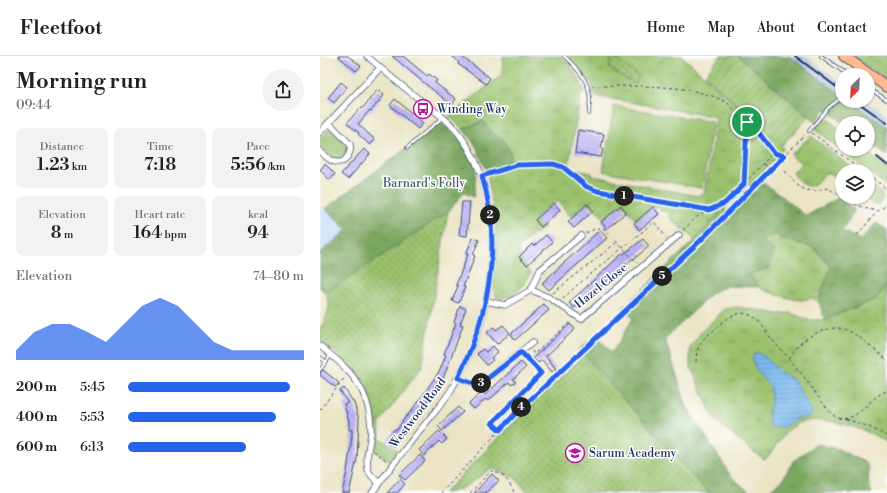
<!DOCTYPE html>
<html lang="en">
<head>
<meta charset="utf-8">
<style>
	body { margin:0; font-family:"Libre Bodoni",serif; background:#f2f2f2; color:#202124; height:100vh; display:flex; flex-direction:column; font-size:15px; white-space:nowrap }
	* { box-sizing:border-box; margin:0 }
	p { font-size:13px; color:#757577 }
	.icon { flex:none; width:22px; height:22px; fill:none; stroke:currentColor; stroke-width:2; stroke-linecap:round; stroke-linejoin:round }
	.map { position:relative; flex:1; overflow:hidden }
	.sheet { display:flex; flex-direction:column; background:#fff; width:320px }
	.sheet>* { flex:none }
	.needle { width:26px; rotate:204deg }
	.controls { position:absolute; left:515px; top:12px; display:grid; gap:8px }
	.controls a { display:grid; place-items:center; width:40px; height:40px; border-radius:50%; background:#fff; box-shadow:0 1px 3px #0004; font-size:20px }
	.pin { position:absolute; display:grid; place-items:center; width:34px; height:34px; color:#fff; margin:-17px; border:2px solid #fff; border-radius:50%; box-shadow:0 1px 4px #0007 }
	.km { position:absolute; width:20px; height:20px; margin:-10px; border-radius:50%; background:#222; color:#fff; font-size:11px; line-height:20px; text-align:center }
	.round { display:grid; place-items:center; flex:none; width:42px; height:42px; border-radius:21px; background:#f2f2f2 }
	.head { display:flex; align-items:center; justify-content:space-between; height:68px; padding:0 16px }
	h1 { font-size:22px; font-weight:600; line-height:30px }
	.figures { display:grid; grid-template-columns:repeat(3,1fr); gap:6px; height:68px; padding:4px 16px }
	.figures div { display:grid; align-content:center; border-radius:8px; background:#f2f2f2; text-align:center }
	.figures b { font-size:17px; font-weight:600 }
	.figures small { font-size:11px; font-weight:400 }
	.figures p { font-size:11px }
	.chart { height:112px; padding:8px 16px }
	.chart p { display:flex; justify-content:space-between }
	.chart svg { width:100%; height:72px; margin-top:4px; fill:#2563eb; opacity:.7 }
	ul { padding:0 16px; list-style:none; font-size:13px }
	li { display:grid; grid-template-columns:64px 48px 1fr; align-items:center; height:30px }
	li i { height:10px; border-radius:5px; background:#2563eb }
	header { display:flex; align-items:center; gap:24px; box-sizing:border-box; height:56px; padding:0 20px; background:#fff; border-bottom:1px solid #e0e0e0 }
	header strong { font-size:19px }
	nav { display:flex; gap:22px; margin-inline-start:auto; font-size:14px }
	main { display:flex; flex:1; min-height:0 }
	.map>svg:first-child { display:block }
	.built { fill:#c7ddf9 }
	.industrial { fill:#b5c6de }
	.grass { fill:url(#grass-tufts); stroke:#5a7866 }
	.forest { fill:url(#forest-crowns); stroke:#4b6b5f }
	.park { fill:url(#park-dots); stroke:#5a7866 }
	.garden { fill:url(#garden-furrows); stroke:#5a7866 }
	.pitch { fill:#9ac16d; stroke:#5a7866 }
	.water { fill:url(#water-rules); stroke:#4b74a6 }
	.building { fill:url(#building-back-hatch) }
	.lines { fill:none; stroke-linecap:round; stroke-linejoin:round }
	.lane-casing { stroke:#3a4a6d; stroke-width:4 }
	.street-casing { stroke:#3a4a6d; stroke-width:7 }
	.highway-casing { stroke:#3a4a6d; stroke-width:12 }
	.path { stroke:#3a4a6d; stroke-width:1; stroke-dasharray:3 3; stroke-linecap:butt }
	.lane { stroke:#fff; stroke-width:2.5 }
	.street { stroke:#fff; stroke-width:5.5 }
	.highway { stroke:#fcba8e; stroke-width:10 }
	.rail { stroke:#1b2f5e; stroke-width:2 }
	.route-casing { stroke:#fff; stroke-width:8 }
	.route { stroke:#2563eb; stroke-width:5 }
	.labels { text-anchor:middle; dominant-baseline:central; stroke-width:3; stroke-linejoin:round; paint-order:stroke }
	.poi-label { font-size:12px; fill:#1b2f5e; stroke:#fff; text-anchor:start }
	.park-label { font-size:12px; fill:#476263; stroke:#fff }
	.street-label { font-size:12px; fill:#1b2f5e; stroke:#fff }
</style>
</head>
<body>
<header>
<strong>Fleetfoot</strong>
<nav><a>Home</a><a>Map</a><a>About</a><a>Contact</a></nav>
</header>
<main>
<section class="sheet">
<div class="head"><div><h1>Morning run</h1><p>09:44</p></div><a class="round"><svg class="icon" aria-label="share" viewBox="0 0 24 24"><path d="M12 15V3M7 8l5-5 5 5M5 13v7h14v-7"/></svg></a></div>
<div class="figures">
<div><p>Distance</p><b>1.23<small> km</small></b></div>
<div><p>Time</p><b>7:18</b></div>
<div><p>Pace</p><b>5:56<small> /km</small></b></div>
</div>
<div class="figures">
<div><p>Elevation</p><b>8<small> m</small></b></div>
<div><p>Heart rate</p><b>164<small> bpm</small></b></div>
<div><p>kcal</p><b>94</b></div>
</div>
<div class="chart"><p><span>Elevation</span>74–80 m</p>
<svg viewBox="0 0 160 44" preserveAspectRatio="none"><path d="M0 44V38L10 27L20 22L30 22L40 27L50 33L60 22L70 11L80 6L90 11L100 22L110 33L120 38L130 38L140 38L150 38L160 38V44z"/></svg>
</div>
<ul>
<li><b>200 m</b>5:45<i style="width:92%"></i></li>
<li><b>400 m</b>5:53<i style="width:84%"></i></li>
<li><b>600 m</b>6:13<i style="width:67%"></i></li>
</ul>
</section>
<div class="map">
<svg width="567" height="437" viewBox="0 0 567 437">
	<defs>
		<pattern id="grass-tufts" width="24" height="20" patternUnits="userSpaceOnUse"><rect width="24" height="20" fill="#9ac16d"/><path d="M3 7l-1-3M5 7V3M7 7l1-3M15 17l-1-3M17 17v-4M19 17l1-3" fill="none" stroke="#7d9d5d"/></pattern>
		<pattern id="forest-crowns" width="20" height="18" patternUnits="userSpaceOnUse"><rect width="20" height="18" fill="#7ba760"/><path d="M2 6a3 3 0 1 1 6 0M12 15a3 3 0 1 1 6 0" fill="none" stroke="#648852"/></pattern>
		<pattern id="park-dots" width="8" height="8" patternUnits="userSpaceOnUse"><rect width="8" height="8" fill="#9ac16d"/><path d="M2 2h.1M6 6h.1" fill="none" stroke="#7d9d5d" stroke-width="1.8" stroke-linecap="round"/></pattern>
		<pattern id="garden-furrows" width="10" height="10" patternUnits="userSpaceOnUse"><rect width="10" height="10" fill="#9ac16d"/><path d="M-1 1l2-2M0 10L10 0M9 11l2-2" fill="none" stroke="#7d9d5d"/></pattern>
		<pattern id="water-rules" width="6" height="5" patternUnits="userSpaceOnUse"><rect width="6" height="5" fill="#7bb9ee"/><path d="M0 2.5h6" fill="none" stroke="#6497c4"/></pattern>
		<pattern id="building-back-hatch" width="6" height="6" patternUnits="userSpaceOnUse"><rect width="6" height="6" fill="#beb3fa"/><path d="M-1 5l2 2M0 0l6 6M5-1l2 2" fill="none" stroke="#9a92ce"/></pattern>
	</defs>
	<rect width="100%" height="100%" fill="#fff"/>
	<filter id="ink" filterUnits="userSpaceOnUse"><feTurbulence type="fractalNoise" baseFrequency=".025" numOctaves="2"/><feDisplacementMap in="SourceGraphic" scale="8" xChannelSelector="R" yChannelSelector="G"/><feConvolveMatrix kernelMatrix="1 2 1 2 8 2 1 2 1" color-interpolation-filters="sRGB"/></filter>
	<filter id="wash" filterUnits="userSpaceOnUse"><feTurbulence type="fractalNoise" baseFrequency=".012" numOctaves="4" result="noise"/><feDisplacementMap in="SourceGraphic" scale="16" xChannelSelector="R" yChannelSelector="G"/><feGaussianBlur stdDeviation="0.9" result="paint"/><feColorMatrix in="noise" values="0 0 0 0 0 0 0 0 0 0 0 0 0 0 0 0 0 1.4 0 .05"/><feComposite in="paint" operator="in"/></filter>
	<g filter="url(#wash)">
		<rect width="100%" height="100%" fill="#eae4c5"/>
		<!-- built -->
		<polygon class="built" points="0,149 27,174 0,197"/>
		<!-- industrial -->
		<g class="industrial">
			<polygon points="469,0 486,0 522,27 522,39"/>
			<polygon points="530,45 547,45 567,59 567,71"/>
		</g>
		<!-- grass -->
		<g class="grass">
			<path d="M183,0H241C250,8 262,24 264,37H261L248,113L272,117L273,120L378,140L385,136V130L394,84L393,83L396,61L275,40L272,28L248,0H362L462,89L463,93L459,99L405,154L403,152L375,184L351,163L346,154L343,156L337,149L316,164L304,149L284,163L270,147L251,161L238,145L216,161L224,171L198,192L202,205L211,217C204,229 194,245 177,241C168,226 176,205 177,189C177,164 170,140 167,116L188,109L184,84L172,77L163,65L143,73L129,60L182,19Z"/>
			<polygon points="533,0 567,0 567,24"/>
			<polygon points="505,61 522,75 522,93 543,93 567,112 567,130 494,73"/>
			<path d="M9,74C14,75 16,78 20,81C27,89 33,96 21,103H12L0,91V82Z"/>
			<path d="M491,80L536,115H522V125L510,117H505C492,134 486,135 473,117L482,107L474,102L471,98Z"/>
			<polygon points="548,125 561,137 563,143 559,149 554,148 543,141 548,141"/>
			<path d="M456,178L462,183L493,191L511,211L500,240V248C490,238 492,244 481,244C473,244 445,236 439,231C435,228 432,222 429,218L449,212L441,184Z"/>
			<path d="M567,229V387C550,373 500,358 479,367C465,374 457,388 448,401L444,403L431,394L394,363L370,309V292L381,276L405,253L418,251L458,258L470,257L489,264H504L556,243Z"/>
			<polygon points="55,365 60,366 59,381 78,395 70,406 53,393"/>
		</g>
		<!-- forest -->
		<g class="forest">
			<polygon points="418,0 469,0 522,39 522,45 530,45 567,71 567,100 548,86 548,67 523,67 505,53 495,66"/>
			<polygon points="163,65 172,77 184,84 191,98 188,109 167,116 156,90 143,73"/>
			<path d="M121,66C135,76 151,95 155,112C157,120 154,132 154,141L144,137L128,156L6,237L0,232V197L27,174L5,153Z"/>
			<polygon points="442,126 459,138 486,160 518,142 535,154 522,175 541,184 556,167 567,174 567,229 556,243 504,264 500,248 500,240 511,211 493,191 462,183 456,178 442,184 454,195 449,212 429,218 439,231 408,230 394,235 345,283 367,351 411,420 428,435 434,437 388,437 259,294 275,279 292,296 299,286 313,262 303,252 375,184 403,152 409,159"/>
			<polygon points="497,388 518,393 546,407 549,413 548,425 552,437 445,437 462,425 473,405"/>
		</g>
		<!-- park -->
		<g class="park">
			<polygon points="293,1 319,20 315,28 290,13 289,9 292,7 291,4"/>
			<path d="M128,156L102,311L60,366L55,365C54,358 53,351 51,344C43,318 20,301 0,284V272L5,265L9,250L6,237Z"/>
			<path d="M264,299L388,437H208L195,422L171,412C159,421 140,437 124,437L216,343Z"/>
		</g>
		<!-- garden -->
		<polygon class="garden" points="400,0 418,0 489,61 462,89 385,19"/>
		<!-- pitch -->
		<polygon class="pitch" points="294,50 393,66 382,132 283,115"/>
		<!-- water -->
		<path class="water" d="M436,296L445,301L460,316L473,323L493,357L488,361L479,362L463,371H452C444,363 451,354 451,344C451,340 451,335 450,331C445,326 431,308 433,301C433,300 436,296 436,296Z"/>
		<g id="blocks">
			<!-- building -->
			<g class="building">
				<polygon points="18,0 28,0 41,10 36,15"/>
				<polygon points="72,0 83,0 107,20 109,18 117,24 115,27 136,43 132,49 103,26"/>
				<polygon points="132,0 141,0 170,22 166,28 138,8 139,6"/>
				<polygon points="21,26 27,31 14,47 8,42"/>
				<polygon points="57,34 64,39 51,55 50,54 38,68 55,84 50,89 38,78 39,77 27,67 40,52 42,53"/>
				<polygon points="75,43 103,67 98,73 70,49"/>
				<polygon points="258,74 284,78 281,93 283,93 281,101 255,97"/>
				<polygon points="44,93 50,98 28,123 21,118"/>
				<polygon points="5,108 15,118 10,124 0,114"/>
				<polygon points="142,146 150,146 147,180 139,179"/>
				<polygon points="234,147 240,154 221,171 215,164"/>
				<polygon points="267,148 273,155 254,172 248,166"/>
				<polygon points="301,149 306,156 287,173 281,166"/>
				<polygon points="333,151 339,158 319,174 314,167"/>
				<polygon points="280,174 287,182 229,234 222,227"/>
				<polygon points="226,179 232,186 207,209 199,201 212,188 214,190"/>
				<polygon points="153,182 159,184 153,199 155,200 143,231 145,231 139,247 132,245 138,230 136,229 148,198 146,198"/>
				<polygon points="323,183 329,190 314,203 313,202 259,251 258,249 254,252 249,247 303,197 304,198"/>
				<polygon points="224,248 229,254 195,284 191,278"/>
				<polygon points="140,250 146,253 140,268 143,269 124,320 106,347 95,362 94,362 74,390 67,385 75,373 77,374 86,360 87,360 99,345 120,314 126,299 124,298 136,267 134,266"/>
				<polygon points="250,268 255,273 226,300 236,313 232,316 222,304 218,307 213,302"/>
				<polygon points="183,269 190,277 177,288 167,276 174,271 176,274"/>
				<polygon points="173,290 178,296 171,302 173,304 167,309 157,298 163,293 166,296"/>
				<polygon points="201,306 206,311 193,323 196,326 191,329 189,326 168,345 166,343 154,353 149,348 162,336 165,339"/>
				<polygon points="3,314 19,327 15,331 0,319 0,317"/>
				<polygon points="24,332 34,347 39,364 37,403 29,437 22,437 27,415 32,380 32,374 29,374 29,366 24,348 28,347 20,335"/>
				<polygon points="138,351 143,356 122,375 118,370"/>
				<polygon points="119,375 127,383 122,388 119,385 104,400 99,394"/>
				<polygon points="100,399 105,405 85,424 79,419"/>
				<polygon points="172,418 179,425 165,437 154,437"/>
				<polygon points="80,423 85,428 77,437 67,437"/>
			</g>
		</g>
	</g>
	<g filter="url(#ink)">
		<use href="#blocks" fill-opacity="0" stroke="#3a4a6d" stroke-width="1"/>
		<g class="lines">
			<!-- lane casing -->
			<g class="lane-casing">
				<g id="lane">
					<path d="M244,0C254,9 267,22 269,36C271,43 269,51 269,58"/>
					<polyline points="501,0 528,19"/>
					<polyline points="548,32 567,44"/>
					<polyline points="489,75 508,52 522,41"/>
					<polyline points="87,92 122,62"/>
					<polyline points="0,301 6,306"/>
					<polyline points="0,314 11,299"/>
					<polyline points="172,367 221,317 201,296"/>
				</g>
			</g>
			<!-- street casing -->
			<g class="street-casing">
				<g id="street">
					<path d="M47,0C65,16 84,32 103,46C116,56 130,65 139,78C193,148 174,263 131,334C121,350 108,364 96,379C81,398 66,417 52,437"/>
					<polyline points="0,76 60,12"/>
					<path d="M0,95C8,102 12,109 24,105C29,100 32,95 30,88L9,67"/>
					<polyline points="211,234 228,241 261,263 359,179"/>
					<polyline points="166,245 185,249 211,234 220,214 261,180"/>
					<path d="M0,290C23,308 43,325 49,355C50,361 51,369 51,376C50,387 44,406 49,416C51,420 55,423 59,427"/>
					<polyline points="138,322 152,327 162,327 213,286"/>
				</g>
			</g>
			<!-- highway casing -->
			<g class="highway-casing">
				<polyline id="highway" points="524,0 567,31"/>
			</g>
			<!-- path -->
			<g class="path">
				<path d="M272,30C313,31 363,26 402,44C411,48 419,59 427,66"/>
				<polyline points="492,77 543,115"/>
				<polyline points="443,108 450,113"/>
				<path d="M465,115C479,132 484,139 507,132L522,140"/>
				<polyline points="167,118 197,109 233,109 243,111 267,131 278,135 389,154"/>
				<polyline points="548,119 567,133"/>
				<polyline points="424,127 427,66 436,73 453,97"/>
				<path d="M524,141C536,148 543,153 558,155L567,149"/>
				<polyline points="363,174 378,160 409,143 452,98 455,97 464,100"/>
				<path d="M266,177L277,172L285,173C295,185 306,195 317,207"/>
				<polyline points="537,179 557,156"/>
				<polyline points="233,237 296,187"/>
				<polyline points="243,243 255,231 334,166 346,181"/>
				<polyline points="212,295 214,298 252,265"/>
				<path d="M469,302C473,297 476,291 481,287C491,278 510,269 524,273C535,276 557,296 567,304"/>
				<path d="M376,306C376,299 377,292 382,286C384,282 389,278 393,275C403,265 417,252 432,260C440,264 445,274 450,281C458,292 468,300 476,311C486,322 494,336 503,347C507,352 512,360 518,362C539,367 550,339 567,335"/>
				<polyline points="0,354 25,321"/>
				<polyline points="526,363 547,370 567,380"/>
				<polyline points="54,395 67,405"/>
				<polyline points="121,437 196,357 380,185 485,79"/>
				<path d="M150,437L171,415C182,416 191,427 194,437"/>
			</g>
			<!-- lane -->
			<use href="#lane" class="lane"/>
			<!-- street -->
			<use href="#street" class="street"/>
			<!-- highway -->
			<use href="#highway" class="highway"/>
			<!-- rail -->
			<g class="rail">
				<polyline points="475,0 522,35"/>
				<polyline points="536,45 567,67"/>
				<polyline points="557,101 567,109"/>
			</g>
		</g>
	</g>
	<g class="lines" filter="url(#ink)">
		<!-- route casing -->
		<g class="route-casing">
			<path id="route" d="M427,66L436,73L454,97L464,100L380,185L196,357L180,374L172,367L221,317L201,296L162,327H152L138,322C169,258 183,190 162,120L197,109L233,108L243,111L267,131L278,135L389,154L405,147L424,128Z"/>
		</g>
		<!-- route -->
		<use href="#route" class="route"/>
	</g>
	<!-- icons -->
	<defs>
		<g id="bus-ring" transform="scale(1)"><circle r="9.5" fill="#fff" stroke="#b5179e" stroke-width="1.5"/><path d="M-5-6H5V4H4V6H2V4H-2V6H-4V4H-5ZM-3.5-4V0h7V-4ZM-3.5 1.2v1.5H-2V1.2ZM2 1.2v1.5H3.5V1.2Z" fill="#b5179e"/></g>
		<g id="school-ring" transform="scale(1)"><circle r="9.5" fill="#fff" stroke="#b5179e" stroke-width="1.5"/><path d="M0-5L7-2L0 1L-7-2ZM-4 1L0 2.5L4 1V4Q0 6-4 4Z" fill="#b5179e"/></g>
	</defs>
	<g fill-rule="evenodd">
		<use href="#bus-ring" x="103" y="53"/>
		<use href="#school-ring" x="255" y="397"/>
	</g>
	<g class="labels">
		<!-- poi labels -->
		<g class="poi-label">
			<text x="117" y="53">Winding Way</text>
			<text x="269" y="397">Sarum Academy</text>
		</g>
		<!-- park labels -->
		<g class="park-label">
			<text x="104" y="127">Barnard's Folly</text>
		</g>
		<!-- street labels -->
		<g class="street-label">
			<text transform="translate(281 230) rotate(-39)">Hazel Close</text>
			<text transform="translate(98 357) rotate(-53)">Westwood Road</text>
		</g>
	</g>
</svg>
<div class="controls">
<a><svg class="needle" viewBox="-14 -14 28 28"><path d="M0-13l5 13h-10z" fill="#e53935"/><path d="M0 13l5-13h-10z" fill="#757577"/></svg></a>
<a><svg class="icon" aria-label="locate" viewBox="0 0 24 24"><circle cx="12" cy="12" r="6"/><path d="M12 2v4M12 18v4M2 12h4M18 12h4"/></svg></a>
<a><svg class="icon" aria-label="layers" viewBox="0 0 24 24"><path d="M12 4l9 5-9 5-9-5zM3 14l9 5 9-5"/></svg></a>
</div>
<div class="pin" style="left:427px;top:66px;background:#1e9e55"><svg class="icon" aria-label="arrive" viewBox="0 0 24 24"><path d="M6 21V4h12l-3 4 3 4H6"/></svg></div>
<b class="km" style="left:304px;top:140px">1</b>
<b class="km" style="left:170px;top:159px">2</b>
<b class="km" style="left:161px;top:327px">3</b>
<b class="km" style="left:201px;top:351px">4</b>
<b class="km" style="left:342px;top:220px">5</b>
</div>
</main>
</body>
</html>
